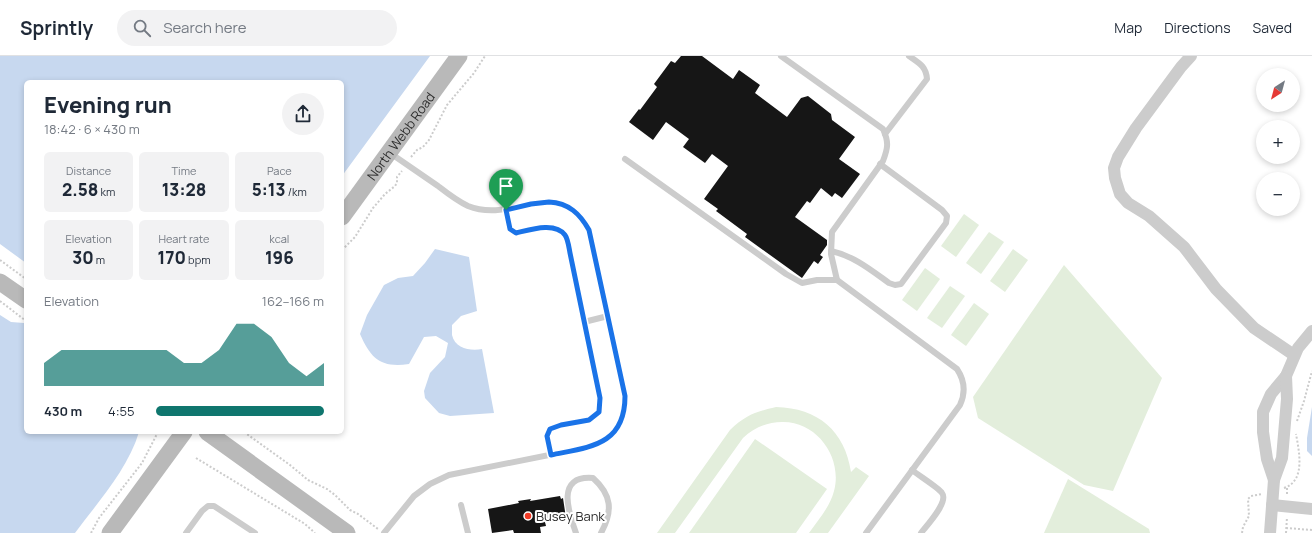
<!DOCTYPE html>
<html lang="en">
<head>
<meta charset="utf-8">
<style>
	body { margin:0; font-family:Manrope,sans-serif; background:#f2f2f3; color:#1f2937; height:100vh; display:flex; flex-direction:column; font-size:15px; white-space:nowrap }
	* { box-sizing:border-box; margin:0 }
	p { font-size:13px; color:#747a83 }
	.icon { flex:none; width:22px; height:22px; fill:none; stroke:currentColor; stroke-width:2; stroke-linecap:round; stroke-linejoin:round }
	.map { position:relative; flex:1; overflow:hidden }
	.panel { position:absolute; left:24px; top:24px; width:320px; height:354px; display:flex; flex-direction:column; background:#fff; border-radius:6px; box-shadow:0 2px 6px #0003 }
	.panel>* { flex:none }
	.needle { width:26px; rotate:216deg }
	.tools { position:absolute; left:1256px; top:12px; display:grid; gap:8px }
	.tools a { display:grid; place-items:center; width:44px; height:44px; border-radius:50%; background:#fff; box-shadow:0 2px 6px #0003; font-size:20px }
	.pin { position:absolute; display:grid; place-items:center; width:34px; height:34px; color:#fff; margin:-41px -17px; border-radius:50% 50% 50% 0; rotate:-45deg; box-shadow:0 0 4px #0007 }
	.pin .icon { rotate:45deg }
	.round { display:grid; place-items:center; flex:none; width:42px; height:42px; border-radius:21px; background:#f2f2f3 }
	.head { display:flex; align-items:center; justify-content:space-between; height:68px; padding:0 20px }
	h1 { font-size:22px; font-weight:800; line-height:30px }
	.metrics { display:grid; grid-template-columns:repeat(3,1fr); gap:6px; height:68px; padding:4px 20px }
	.metrics div { display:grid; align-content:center; border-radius:6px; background:#f2f2f3; text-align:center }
	.metrics b { font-size:17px; font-weight:800 }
	.metrics small { font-size:11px; font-weight:400 }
	.metrics p { font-size:11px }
	.chart { height:112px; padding:8px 20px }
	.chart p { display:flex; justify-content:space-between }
	.chart svg { width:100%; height:72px; margin-top:4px; fill:#0f766e; opacity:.7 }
	ul { padding:0 20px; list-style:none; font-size:13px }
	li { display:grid; grid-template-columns:64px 48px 1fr; align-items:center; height:30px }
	li i { height:10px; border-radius:5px; background:#0f766e }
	header { display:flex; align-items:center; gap:24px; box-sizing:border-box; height:56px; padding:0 20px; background:#fff; border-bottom:1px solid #e0e1e3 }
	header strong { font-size:19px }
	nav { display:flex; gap:22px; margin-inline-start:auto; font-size:14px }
	.search { width:280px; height:36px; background:#f2f2f3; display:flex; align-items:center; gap:10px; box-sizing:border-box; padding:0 14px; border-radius:22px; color:#747a83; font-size:15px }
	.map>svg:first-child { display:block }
	.grass { fill:#e3eedc }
	.water { fill:#c7d8ef }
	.building { fill:#161616 }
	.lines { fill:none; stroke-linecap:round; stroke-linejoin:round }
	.path { stroke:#ccc; stroke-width:2; stroke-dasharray:2 2; stroke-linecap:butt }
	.service { stroke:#ccc; stroke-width:6 }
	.minor { stroke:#ccc; stroke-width:12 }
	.secondary { stroke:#b9b9b9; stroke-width:17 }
	.route-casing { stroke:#fff; stroke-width:8 }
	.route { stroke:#1a73e8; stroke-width:5 }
	.poi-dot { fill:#f23b26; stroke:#fff; stroke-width:1.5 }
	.labels { text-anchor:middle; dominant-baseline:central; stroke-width:4; stroke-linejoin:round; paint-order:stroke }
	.street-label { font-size:13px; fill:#2f2f2f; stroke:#fff }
	.poi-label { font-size:13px; fill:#2f2f2f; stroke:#fff; text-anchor:start }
</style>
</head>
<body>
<header>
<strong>Sprintly</strong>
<div class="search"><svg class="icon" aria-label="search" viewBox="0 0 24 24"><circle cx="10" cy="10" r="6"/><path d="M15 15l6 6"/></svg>Search here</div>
<nav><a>Map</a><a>Directions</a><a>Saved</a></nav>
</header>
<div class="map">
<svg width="1312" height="477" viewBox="0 0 1312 477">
	<rect width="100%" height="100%" fill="#fff"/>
	<!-- grass -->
	<g class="grass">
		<polygon points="964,158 979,169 956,201 941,190"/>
		<polygon points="989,176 1004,186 981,218 966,207"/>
		<polygon points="1013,193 1028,204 1005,236 990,225"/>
		<polygon points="1064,209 1162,322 1113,435 1084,429 978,362 973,341"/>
		<polygon points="925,212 940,223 917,255 902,244"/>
		<polygon points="950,230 965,240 942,272 927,262"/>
		<polygon points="974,247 989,258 966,290 951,279"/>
		<path d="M776,351C818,352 845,375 851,416L856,411L869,420L828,477H809C818,464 830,451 834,435C843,402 817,365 782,366C767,366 754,372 743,382L675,477H657L730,374C746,359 755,356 776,351Z"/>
		<polygon points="755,383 827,433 796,477 689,477"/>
		<polygon points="1068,423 1149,473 1150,477 1044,477"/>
	</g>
	<!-- water -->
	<g class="water">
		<polygon points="0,0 430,0 342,120 342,26 26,26 26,207 0,188"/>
		<path d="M435,193L469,201L477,255L461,260L452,269C452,272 452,276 452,279C455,293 471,295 482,293L494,357L450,360L439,357L425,342L424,335L430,317L445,301L448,287L436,280L424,281L409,308C381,312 371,303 360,278L367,259L384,229L398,222L413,220L425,207Z"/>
		<path d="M0,259L11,266L24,267L26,268V376H139C128,413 98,446 75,477H0Z"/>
		<polygon points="1312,351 1312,400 1307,395 1307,382"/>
	</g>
	<!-- building -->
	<g class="building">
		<polygon points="681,0 702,0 733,23 739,14 760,29 755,37 787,61 801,42 808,40 831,58 832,64 855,81 839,103 860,118 842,142 835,137 832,141 821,132 810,147 807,145 795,161 827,184 827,189 820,199 823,201 818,208 814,205 802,222 745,181 747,178 716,155 718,153 704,143 728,110 712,98 705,107 683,91 689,83 666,66 653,84 629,66 639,53 640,54 657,31 654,28 671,5 675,7"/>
		<polygon points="560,440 561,443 563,442 566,462 545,466 546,470 540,471 541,477 514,477 513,474 492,477 488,453 519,447 518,445 531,443 530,445"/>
	</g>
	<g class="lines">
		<!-- path -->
		<g class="path">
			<polyline points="411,101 417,94 423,91 429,84 447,49 474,17 485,0"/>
			<polyline points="342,194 355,181 373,152 385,138 395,130 397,127 397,121 402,115"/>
			<polyline points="0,204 26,223"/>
			<polyline points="0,245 26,265"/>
			<polyline points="1297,365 1304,345 1312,315"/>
			<polyline points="244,376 290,409 308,424 327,433 335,439 350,454 358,458 378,473"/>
			<polyline points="196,402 305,468 315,477"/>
			<path d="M1284,432C1306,425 1299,395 1296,378"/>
			<polyline points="1287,432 1287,440"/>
			<polyline points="1286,472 1312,474"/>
			<polyline points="91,477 99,462 142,407 158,376"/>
			<polyline points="1242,477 1243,471 1249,460 1248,443 1251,440 1262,438"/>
			<polyline points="1286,477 1287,461"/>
		</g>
		<!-- service -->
		<g class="service">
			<path d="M781,0L883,73C889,86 888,92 883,105L832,176L831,198L837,224L957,313C965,325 966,336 960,349L866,477"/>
			<path d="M885,78L927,23C926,10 919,7 909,0"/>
			<polyline points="625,103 786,218 802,227 817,224 837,224"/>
			<path d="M506,153L510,173L516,177C529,174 555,165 565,179C568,183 569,192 570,197L600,342L599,356L589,364L561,369L550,373L547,380L551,399"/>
			<path d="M831,195C854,200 871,214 889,227L895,229L901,228L946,167L947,160L942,154L880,108"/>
			<polyline points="584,266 608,260"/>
			<path d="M912,414C918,419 939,432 942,437C949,446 927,469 921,477"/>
			<polyline points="461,449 468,477"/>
			<polyline points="186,477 202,455 208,450 214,450 255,477"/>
			<path d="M384,477L414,440L430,428L449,419L589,391C615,382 625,367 625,340L589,175C556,116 515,169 468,150C457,145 447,137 438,130C422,119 406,108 390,97"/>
			<path d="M576,477C568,455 556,419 593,422C612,439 613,455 601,477"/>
		</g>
		<!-- minor -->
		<g class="minor">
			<polyline points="1191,0 1181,11 1136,72 1118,101 1114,112 1115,122 1120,138 1128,147 1149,160 1184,191 1216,233 1254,272 1294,299"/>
			<polyline points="1274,424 1267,403 1263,376 1263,356 1271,338 1286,320 1298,292 1312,275"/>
			<polyline points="1272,449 1312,453"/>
			<polyline points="1270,477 1274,424 1282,402 1287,343 1286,320"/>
		</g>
		<!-- secondary -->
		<g class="secondary">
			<path id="s1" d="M342,161L459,0"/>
			<polyline points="0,226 26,244"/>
			<polyline points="207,376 347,477"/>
			<polyline points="110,477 184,376"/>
		</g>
	</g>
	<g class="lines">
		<!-- route casing -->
		<g class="route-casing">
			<path id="route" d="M549,146C569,147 580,158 589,174L625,340C625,390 589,391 551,399L547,380L550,373L561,369L589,364L599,356L600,342L570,197C569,192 568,183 565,179C555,165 529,174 516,177L510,173L506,154L531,148Z"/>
		</g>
		<!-- route -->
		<use href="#route" class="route"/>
	</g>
	<!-- markers -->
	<circle class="poi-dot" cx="528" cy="460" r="4"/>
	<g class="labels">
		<!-- street labels -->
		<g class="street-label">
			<text stroke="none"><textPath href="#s1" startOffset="100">North Webb Road</textPath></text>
		</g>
		<!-- poi labels -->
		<g class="poi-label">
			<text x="536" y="460">Busey Bank</text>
		</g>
	</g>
</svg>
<div class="tools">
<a><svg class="needle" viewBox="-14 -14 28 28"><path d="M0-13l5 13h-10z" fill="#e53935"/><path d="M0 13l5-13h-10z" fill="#747a83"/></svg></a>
<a>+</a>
<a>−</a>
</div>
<div class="pin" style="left:506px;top:154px;background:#1e9e55"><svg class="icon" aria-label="arrive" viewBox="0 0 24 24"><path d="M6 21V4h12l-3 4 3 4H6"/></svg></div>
<section class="panel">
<div class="head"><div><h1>Evening run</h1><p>18:42 · 6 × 430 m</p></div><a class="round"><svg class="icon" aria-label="share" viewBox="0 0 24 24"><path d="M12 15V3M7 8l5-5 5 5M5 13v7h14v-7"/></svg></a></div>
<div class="metrics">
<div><p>Distance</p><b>2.58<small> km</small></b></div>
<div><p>Time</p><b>13:28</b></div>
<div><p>Pace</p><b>5:13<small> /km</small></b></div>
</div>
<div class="metrics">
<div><p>Elevation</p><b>30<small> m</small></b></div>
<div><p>Heart rate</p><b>170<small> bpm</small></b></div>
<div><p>kcal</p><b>196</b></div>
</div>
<div class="chart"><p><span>Elevation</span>162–166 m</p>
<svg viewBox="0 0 160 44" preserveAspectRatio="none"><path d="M0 44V30L10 22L20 22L30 22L40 22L50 22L60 22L70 22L80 30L90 30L100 22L110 6L120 6L130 14L140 30L150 38L160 30V44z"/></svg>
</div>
<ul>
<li><b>430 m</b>4:55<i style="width:100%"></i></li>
</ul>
</section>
</div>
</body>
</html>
